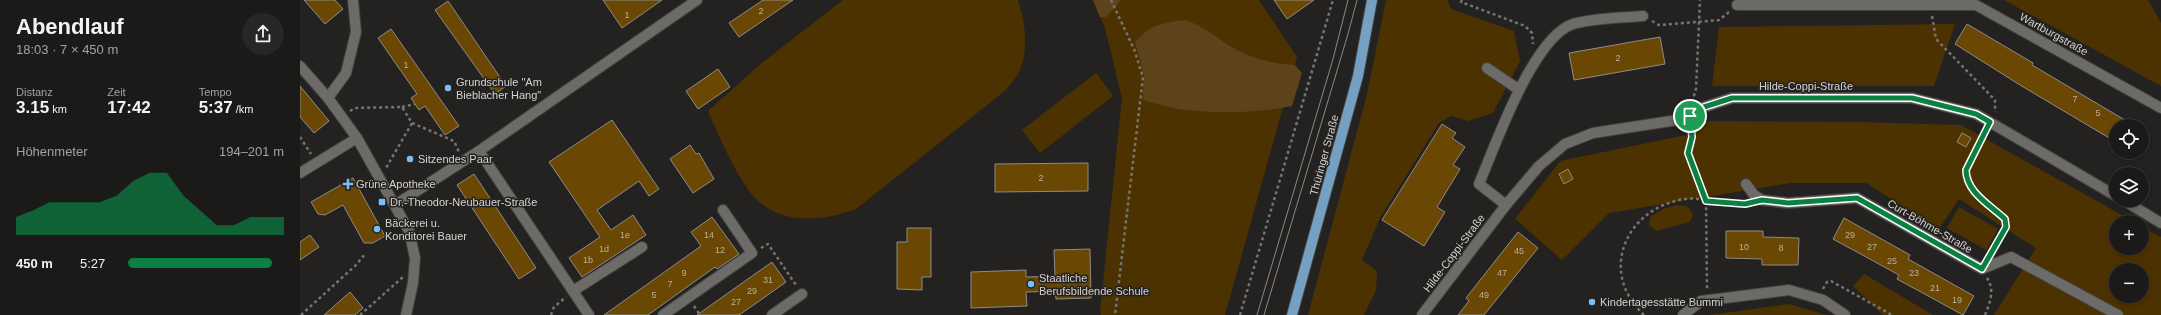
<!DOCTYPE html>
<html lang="de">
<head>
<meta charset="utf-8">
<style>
	body { margin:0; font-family:Arial,sans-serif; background:#282725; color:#f1f3f6; height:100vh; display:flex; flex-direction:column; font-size:15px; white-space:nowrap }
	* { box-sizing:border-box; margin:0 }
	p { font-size:13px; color:#a0a1a2 }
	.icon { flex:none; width:22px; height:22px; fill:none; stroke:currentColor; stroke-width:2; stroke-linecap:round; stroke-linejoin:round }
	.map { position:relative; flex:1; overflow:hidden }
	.sheet { display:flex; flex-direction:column; background:#1b1a18; width:300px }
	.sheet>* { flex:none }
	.controls { position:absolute; left:1809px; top:119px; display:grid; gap:8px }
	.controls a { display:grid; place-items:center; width:40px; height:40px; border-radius:50%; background:#1b1a18; box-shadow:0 2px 6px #0003,0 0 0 1px #393837; font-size:20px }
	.pin { position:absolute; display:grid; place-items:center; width:34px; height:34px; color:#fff; margin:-17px; border:2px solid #fff; border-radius:50%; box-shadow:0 1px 4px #0007 }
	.round { display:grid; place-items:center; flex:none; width:42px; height:42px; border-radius:21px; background:#282725 }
	.head { display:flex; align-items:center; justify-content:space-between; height:68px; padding:0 16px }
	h1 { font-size:22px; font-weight:600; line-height:30px }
	.metrics { display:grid; grid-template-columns:repeat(3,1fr); gap:6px; height:68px; padding:4px 16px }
	.metrics div { display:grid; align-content:center }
	.metrics b { font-size:17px; font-weight:600 }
	.metrics small { font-size:11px; font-weight:400 }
	.metrics p { font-size:11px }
	.chart { height:112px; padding:8px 16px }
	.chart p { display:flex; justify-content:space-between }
	.chart svg { width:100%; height:72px; margin-top:4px; fill:#0b8043; opacity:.7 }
	ul { padding:0 16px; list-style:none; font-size:13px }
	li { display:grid; grid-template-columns:64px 48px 1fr; align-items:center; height:30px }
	li i { height:10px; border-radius:5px; background:#0b8043 }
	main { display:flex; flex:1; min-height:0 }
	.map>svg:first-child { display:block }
	.green { fill:#4d3201; fill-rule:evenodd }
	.forest { fill:#5d431a }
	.building { fill:#6a4702; stroke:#8e8c88 }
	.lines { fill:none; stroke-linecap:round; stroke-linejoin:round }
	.minor-casing { stroke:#41403e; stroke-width:12 }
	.major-casing { stroke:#41403e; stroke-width:12 }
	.path { stroke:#757472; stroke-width:2.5; stroke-dasharray:3 3; stroke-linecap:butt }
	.minor { stroke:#6d6b68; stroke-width:10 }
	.major { stroke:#76a0c1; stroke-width:10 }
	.tram { stroke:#8b8987; stroke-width:1 }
	.route-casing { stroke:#fff; stroke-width:8 }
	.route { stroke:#0b8043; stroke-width:5 }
	.poi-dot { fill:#78bff7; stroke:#242220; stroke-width:1.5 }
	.labels { text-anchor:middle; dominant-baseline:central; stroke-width:3; stroke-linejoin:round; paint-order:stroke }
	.number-label { font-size:9px; fill:#bab09d }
	.street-label { font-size:11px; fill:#d4d3d1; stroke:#242220 }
	.poi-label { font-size:11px; fill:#d4d3d1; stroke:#242220; text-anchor:start }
</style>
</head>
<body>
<main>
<section class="sheet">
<div class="head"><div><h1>Abendlauf</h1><p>18:03 · 7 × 450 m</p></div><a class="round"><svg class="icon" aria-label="share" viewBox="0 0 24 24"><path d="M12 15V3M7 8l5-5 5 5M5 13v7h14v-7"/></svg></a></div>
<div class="metrics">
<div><p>Distanz</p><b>3.15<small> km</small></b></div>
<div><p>Zeit</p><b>17:42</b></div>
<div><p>Tempo</p><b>5:37<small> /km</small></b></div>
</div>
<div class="chart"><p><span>Höhenmeter</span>194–201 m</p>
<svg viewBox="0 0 160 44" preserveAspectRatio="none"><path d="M0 44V33L10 29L20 24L30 24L40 24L50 24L60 20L70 11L80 6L90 6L100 20L110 29L120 38L130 38L140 33L150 33L160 33V44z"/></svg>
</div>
<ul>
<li><b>450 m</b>5:27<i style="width:92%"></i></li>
</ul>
</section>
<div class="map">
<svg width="1861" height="315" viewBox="0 0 1861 315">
	<rect width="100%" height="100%" fill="#242220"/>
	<!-- green -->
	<g class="green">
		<path d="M543,0H718C725,23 729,46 720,70C717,77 710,84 706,90L556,209C524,221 484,225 457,200C438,181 419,136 408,111L462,63Z"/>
		<polygon points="793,0 959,0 997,57 925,315 801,315 800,312 822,98 805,28"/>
		<polygon points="1086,0 1147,0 1151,9 1214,31 1220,61 1193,113 1168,121 1151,116 1139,123 1080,218 1062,260 1077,271 1076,290 1064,315 1008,315 1067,94"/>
		<polygon points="1704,0 1848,0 1861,23 1861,86"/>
		<polygon points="1655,24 1634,86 1412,86 1419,27"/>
		<polygon points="796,73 813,96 740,153 722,130"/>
		<path d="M1406,121L1558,122L1661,125L1834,222H1816V248H1842V227L1861,237V315H1694L1736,248L1659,199L1639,229L1566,183H1490L1309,213L1262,260L1215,219L1260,161L1386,135ZM1816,270H1842V296H1816Z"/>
		<polygon points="1377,205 1389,207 1393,216 1389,222 1356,231 1349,225 1350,217 1363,209"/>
		<polygon points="1659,207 1698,229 1686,250 1647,228"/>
		<polygon points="1564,274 1633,315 1583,315 1553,286"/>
		<polygon points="1489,304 1526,315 1409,315"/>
	</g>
	<!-- forest -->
	<g class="forest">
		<polygon points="793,0 821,0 806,17 800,17"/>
		<path d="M885,20C909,28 920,42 941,52C957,60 977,64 995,65L1002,73L992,106C956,113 916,114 879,109C867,107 855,103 843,100L844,74L835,42C852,24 861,23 885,20Z"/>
	</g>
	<!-- building -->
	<g class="building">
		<polygon points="4,0 35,0 43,9 25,24"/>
		<polygon points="303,0 362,0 322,28"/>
		<polygon points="463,0 493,0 439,37 429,23"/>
		<polygon points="974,0 1014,0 987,19"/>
		<polygon points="148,1 206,86 195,94 135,10"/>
		<polygon points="1667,24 1733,63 1732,65 1835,126 1816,126 1816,142 1720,85 1655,44"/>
		<polygon points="91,29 159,126 145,135 125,106 119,110 111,98 117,94 78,38"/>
		<polygon points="1360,37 1365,64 1274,80 1269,53"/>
		<polygon points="418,69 430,87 398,109 386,91"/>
		<polygon points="0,86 29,121 14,133 0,117"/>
		<polygon points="312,120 359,189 349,196 339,181 297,210 311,230 333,215 346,235 282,277 269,258 300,237 249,162"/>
		<polygon points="1142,124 1156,133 1152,138 1165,147 1153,165 1160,169 1137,207 1145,212 1124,246 1082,220"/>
		<polygon points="1662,133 1671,138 1666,147 1657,142"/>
		<polygon points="390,145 396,154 399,153 414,179 393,193 370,159"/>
		<polygon points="788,163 788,191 695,192 695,164"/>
		<polygon points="1268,169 1273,179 1264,184 1259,174"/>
		<polygon points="174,174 236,268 219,279 157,185"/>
		<polygon points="53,178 85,236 73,243 64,243 43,205 25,215 18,214 11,202"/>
		<polygon points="412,217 439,254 417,269 415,267 348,315 304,315 401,246 391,232"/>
		<polygon points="1544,218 1610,255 1608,259 1674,296 1663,315 1597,279 1599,275 1533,239"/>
		<polygon points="607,228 631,228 631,277 622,277 622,290 597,289 597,242 607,242"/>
		<polygon points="1426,231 1463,231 1463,237 1499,238 1498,265 1462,265 1462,259 1426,258"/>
		<polygon points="1218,232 1238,248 1184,315 1158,315 1169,301 1166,298"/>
		<polygon points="10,235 19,247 0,260 0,242"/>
		<polygon points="790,249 791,298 756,299 755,291 726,292 727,306 671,308 671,272 726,270 726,277 755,276 754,250"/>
		<polygon points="472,262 486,282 455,304 439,315 397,315"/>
		<polygon points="50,292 63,308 55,315 24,315"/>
	</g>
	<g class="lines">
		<!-- minor casing -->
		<g class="minor-casing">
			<g id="minor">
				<polyline points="1437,5 1676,5 1861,108"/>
				<polyline points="0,66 28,98 57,138 109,231 115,258 113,283 106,315"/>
				<polyline points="1187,68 1218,89"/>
				<polyline points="28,98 46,73 56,32 53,0"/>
				<polyline points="179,151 289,315"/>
				<polyline points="0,173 57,138"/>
				<polyline points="1446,184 1454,195 1462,200 1488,203 1557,198 1682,269 1711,257 1818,315"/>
				<polyline points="1823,200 1861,223"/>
				<polyline points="95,205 179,151 397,0"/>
				<path d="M1206,205L1179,184C1195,146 1233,37 1273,24C1294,18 1320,18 1343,16"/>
				<polyline points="273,291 342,247"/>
				<polyline points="363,315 452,253 423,210"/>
				<polyline points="472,315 502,294"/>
				<polyline points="1122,315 1206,205 1239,166 1265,144 1293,133 1384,119 1404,107 1432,98 1612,98 1676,114 1816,196"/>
				<polyline points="1383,315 1401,301 1489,290 1523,300 1545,315"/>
			</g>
		</g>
		<!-- major casing -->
		<g class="major-casing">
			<polyline id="major" points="992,315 1058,76 1072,0"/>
		</g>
		<!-- path -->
		<g class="path">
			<polyline points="811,0 834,49 843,77 815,315"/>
			<polyline points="1162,0 1161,2 1225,26 1232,33 1233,44"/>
			<polyline points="1632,16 1636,39 1695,100 1695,112"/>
			<polyline points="1352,21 1359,25 1419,20 1429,12"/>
			<polyline points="1392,102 1396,89 1400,0"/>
			<polyline points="102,107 115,104"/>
			<polyline points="50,111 55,108 102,107 112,123 86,168"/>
			<polyline points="112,123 154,141 159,152"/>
			<polyline points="1391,127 1392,137 1388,153 1406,201 1407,290"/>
			<path d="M1686,131C1680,143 1669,157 1666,170C1662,187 1693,208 1705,219L1706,227L1691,253"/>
			<polyline points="0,137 11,154"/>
			<polyline points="461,248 468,244 496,285"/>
			<polyline points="1523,289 1527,282 1531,281 1592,315"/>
			<polyline points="394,306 400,315"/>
			<polyline points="1,315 56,265 65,254"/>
			<polyline points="60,315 103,277"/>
			<polyline points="251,315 254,307 266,297"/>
			<polyline points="940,315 1033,0"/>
			<path d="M1344,315C1298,272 1325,209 1384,199C1404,196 1427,208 1448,204"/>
			<path d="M1685,315C1690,303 1695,290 1687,278"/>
		</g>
		<!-- minor -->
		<use href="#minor" class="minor"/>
		<!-- major -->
		<use href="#major" class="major"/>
		<!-- tram -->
		<g class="tram">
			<polyline points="957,315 1033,59 1048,0"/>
			<polyline points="964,315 1048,34 1057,0"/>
		</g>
	</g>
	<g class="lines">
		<!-- route casing -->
		<g class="route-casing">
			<path id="route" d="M1432,98H1612L1676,114L1690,122L1666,170C1666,192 1690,205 1705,219L1706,227L1682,269L1557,198L1488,203L1462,200L1445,204L1406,201L1388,153L1392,137L1390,116L1404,107Z"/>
		</g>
		<!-- route -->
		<use href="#route" class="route"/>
	</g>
	<!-- markers -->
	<g class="poi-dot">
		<circle cx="148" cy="88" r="4"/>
		<circle cx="110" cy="159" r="4"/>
		<path d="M46 178h4v4h4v4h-4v4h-4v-4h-4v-4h4z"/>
		<rect x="78" y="198" width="8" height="8" rx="2"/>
		<circle cx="77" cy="229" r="4"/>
		<circle cx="731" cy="284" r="4"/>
		<circle cx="1292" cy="302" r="4"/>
	</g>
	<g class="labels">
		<!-- number labels -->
		<g class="number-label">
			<text x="461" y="11">2</text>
			<text x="327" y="15">1</text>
			<text x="1318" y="58">2</text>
			<text x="106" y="65">1</text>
			<text x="1775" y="99">7</text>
			<text x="1798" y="113">5</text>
			<text x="741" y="178">2</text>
			<text x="325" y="235">1e</text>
			<text x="409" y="235">14</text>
			<text x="1550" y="235">29</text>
			<text x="1444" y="247">10</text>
			<text x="1572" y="247">27</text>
			<text x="1481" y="248">8</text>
			<text x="304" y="249">1d</text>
			<text x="420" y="250">12</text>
			<text x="1219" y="251">45</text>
			<text x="288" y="260">1b</text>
			<text x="1592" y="261">25</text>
			<text x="384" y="273">9</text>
			<text x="1202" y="273">47</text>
			<text x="1614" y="273">23</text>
			<text x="468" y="280">31</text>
			<text x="370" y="284">7</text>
			<text x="1635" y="288">21</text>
			<text x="452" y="291">29</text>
			<text x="354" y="295">5</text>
			<text x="1184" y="295">49</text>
			<text x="1657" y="300">19</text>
			<text x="436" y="302">27</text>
		</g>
		<!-- street labels -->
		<g class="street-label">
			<text transform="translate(1754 34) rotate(29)">Wartburgstraße</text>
			<text x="1506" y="86">Hilde-Coppi-Straße</text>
			<text transform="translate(1024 155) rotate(-75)">Thüringer Straße</text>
			<text transform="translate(1630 226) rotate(30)">Curt-Böhme-Straße</text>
			<text transform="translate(1154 253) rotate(-53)">Hilde-Coppi-Straße</text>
		</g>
		<!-- poi labels -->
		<g class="poi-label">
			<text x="156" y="82">Grundschule "Am<tspan x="156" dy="13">Bieblacher Hang"</tspan></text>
			<text x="118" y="159">Sitzendes Paar</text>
			<text x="56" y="184">Grüne Apotheke</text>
			<text x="90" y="202">Dr.-Theodor-Neubauer-Straße</text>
			<text x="85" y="223">Bäckerei u.<tspan x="85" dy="13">Konditorei Bauer</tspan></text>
			<text x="739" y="278">Staatliche<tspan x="739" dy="13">Berufsbildende Schule</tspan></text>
			<text x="1300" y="302">Kindertagesstätte Bummi</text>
		</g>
	</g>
</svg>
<div class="controls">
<a><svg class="icon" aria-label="locate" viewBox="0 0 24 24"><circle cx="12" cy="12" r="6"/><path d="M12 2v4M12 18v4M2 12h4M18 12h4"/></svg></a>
<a><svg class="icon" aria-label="layers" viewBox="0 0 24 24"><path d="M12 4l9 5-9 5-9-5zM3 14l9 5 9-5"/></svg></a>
<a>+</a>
<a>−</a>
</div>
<div class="pin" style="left:1390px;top:116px;background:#1e9e55"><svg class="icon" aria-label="arrive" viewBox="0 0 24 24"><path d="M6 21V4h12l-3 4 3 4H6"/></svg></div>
</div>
</main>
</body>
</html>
